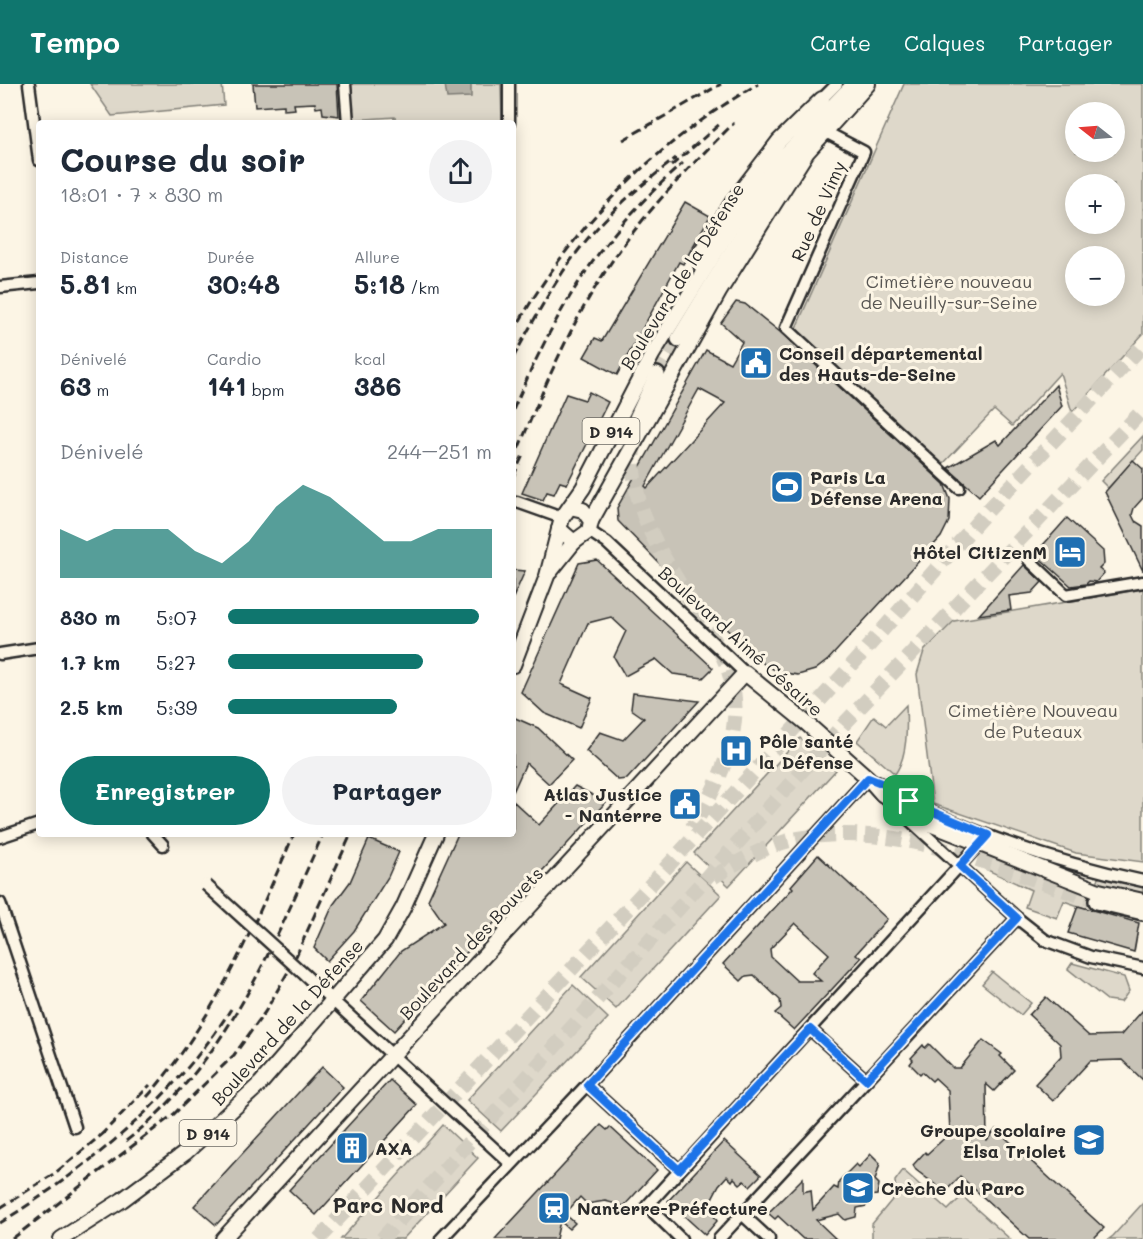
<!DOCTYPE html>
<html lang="fr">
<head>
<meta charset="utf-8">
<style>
	body { margin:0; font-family:Mali,sans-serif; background:#f2f2f3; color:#1f2937; height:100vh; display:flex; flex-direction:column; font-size:22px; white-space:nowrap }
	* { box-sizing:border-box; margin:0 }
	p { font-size:20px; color:#747a83 }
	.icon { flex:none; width:33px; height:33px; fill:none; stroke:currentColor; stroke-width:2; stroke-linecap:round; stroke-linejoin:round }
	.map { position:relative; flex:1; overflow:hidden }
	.drawer { position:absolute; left:36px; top:36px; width:480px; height:717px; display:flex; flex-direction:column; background:#fff; border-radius:6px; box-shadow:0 3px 15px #0003 }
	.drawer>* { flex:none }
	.needle { width:39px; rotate:287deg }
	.fabs { position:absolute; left:1065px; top:18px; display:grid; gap:12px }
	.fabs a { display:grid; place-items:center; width:60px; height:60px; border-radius:50%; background:#fff; box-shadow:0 3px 15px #0003; font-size:30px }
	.pin { position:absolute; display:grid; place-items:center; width:51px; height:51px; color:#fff; margin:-26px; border-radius:12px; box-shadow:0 3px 9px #0006 }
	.round { display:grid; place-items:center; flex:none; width:63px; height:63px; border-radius:32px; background:#f2f2f3 }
	.summary { display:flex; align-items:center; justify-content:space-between; height:102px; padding:0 24px }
	h1 { font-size:33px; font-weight:700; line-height:45px }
	.figures { display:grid; grid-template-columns:repeat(3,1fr); gap:9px; height:102px; padding:6px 24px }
	.figures div { display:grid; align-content:center }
	.figures b { font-size:26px; font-weight:700 }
	.figures small { font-size:16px; font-weight:400 }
	.figures p { font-size:16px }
	.chart { height:168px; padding:12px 24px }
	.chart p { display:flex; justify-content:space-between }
	.chart svg { width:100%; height:108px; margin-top:6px; fill:#0f766e; opacity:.7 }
	.action { display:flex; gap:12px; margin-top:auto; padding:12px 24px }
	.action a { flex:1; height:69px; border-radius:36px; background:#0f766e; color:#fff; font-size:24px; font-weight:700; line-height:69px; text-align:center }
	.action a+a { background:#f2f2f3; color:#1f2937 }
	ul { padding:0 24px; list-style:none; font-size:20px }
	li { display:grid; grid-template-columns:96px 72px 1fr; align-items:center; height:45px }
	li i { height:15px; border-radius:8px; background:#0f766e }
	header { display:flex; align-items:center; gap:36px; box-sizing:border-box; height:84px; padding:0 30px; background:#0f766e; color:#fff }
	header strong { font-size:28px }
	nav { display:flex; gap:33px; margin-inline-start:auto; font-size:21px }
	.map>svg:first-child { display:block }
	.green { fill:#ded8ca; stroke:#84827a; stroke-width:1.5; fill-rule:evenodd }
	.water { fill:#b4b0a5; stroke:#7d7b74; stroke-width:1.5 }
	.building { fill:#c8c3b7; stroke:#2b2b2b; stroke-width:1.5; fill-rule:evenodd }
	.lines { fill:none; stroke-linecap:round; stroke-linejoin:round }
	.highway-tunnel { stroke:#d2cdc0; stroke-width:15; stroke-dasharray:15 8; stroke-linecap:butt }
	.minor-casing { stroke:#2b2b2b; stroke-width:15 }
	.major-casing { stroke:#2b2b2b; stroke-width:18 }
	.highway-casing { stroke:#2b2b2b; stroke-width:20 }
	.minor { stroke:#fcf5e5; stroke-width:10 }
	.major { stroke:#fcf5e5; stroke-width:14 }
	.highway { stroke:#fcf5e5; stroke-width:15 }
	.rail { stroke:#2b2b2b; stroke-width:3; stroke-dasharray:9 4.5; stroke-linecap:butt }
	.minor-bridge-casing { stroke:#2b2b2b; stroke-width:15; stroke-linecap:butt }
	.minor-bridge { stroke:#fcf5e5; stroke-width:10 }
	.route-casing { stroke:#fff; stroke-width:12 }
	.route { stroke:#1a73e8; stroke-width:8 }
	.labels { text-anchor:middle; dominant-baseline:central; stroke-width:6; stroke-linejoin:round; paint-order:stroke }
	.shield { fill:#fcf5e5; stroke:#6a6863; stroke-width:1.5 }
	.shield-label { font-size:16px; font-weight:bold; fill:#2b2b2b }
	.street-label { font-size:18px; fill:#2b2b2b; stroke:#fcf5e5 }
	.park-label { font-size:18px; fill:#585653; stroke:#fcf5e5 }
	.poi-label { font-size:18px; font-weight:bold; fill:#2b2b2b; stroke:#fcf5e5; text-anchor:start }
	.quarter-label { font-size:21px; font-weight:bold; fill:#2b2b2b; stroke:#fcf5e5 }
</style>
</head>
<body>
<header>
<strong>Tempo</strong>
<nav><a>Carte</a><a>Calques</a><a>Partager</a></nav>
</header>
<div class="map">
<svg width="1143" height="1155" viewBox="0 0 1143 1155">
	<rect width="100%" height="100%" fill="#fcf5e5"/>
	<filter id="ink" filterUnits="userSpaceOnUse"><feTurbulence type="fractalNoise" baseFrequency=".0167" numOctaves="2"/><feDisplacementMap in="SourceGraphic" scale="12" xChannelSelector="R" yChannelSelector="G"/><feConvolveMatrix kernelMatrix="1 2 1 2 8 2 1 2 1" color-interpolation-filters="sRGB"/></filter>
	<g filter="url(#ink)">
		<!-- green -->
		<g class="green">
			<polygon points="90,0 222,0 224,21 112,32"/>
			<polygon points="349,0 501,0 502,39 396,39 395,33 351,36"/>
			<path d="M904,0H1143V250L1072,328L1060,289L1012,342L994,326L943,380L796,244ZM1076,28H1114V68H1076ZM1076,100H1114V140H1076ZM1076,172H1114V212H1076Z"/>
			<polygon points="1143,352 1143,366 1108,404 1101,397"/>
			<polygon points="1143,505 1143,778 1076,769 933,720 917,590 924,567 954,537"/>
			<path d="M906,621C907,642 908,672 895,690L857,657L874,632L886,642Z"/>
			<polygon points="800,654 836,686 729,802 694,769"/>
			<polygon points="989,772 1098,812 1093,827 1064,817 1057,834 1025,823 1031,806 983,784"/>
			<polygon points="686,778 721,811 616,925 581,893"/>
			<polygon points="1101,790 1143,798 1143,812 1095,802"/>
			<polygon points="1072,879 1124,893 1129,907 1121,918 1107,916 1068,885"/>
			<polygon points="992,888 1031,919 1021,931 982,900"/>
			<polygon points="573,901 608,934 501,1047 467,1016"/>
			<polygon points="443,1041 478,1074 403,1155 341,1155"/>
			<polygon points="903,1086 948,1126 962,1112 1010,1155 872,1155 872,1140 896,1111 895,1097"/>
			<polygon points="1143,1119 1143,1155 1109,1155 1113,1152"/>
		</g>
		<!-- water -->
		<polygon class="water" points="445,0 471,0 471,13 447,14"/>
		<!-- building -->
		<g class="building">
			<polygon points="253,0 337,0 339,32 323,30 322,23 316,24 315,19 294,20 295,25 284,26 284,21 255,23"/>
			<polygon points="685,118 710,132 683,180 679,178 617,291 584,273 595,254 602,257"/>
			<path d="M736,218L745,220L780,248L944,400L950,415L949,437L941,453L828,576L815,586L798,591L779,588L765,581L693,514L618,437L617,424L706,266L730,279L742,258L721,239ZM699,305L725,319L647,404L645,402Z"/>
			<polygon points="1056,301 1062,322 979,412 948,384 996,356 1000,361"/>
			<polygon points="589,308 608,318 567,400 560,398 554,410 547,408 543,416 522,409 566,310 585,316"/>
			<polygon points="1133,376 1143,385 1143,414 1134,424 1132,431 1135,437 1143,442 1143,487 1105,408"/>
			<polygon points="1067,434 1103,467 1104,480 1099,485 1104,489 1096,498 1089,497 1086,500 1071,502 1035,470"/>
			<polygon points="597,476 713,584 703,594 673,590 656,575 625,592 614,573 626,547 611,533 588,539 561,600 592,614 579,644 544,629 521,608 579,479"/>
			<polygon points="1024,481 1042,498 1032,509 1009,512 1011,526 979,531"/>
			<polygon points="513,486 525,487 513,514"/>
			<polygon points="633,609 699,617 627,695 618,696 586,667 600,648 623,656 644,634 631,625"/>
			<polygon points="513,633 538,644 572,676 549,700 526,679 513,708"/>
			<polygon points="575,702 606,718 394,947 361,917 401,867 444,839 428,816 458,750 513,750 513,717 539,741"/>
			<polygon points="369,755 399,768 388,793 354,847 327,877 314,864 333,821 350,798"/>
			<path d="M818,771L887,835L856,870L861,874L794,946L775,929L781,924L780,916L754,891L746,892L741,897L723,880L793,804L791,802ZM795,839L829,870L812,889L821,897H797L771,873L770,865Z"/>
			<polygon points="1078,822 1139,839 1134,868 1068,849"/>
			<polygon points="1046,913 1089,952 1121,951 1143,926 1143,996 1122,976 1090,977 1053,1017 1035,1000 1061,972 1060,960 1029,931"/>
			<polygon points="983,956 1002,970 1000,972 1014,986 994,1007 986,1000 987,1056 996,1045 1104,1144 1093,1155 1029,1155 960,1092 945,1108 916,1086 913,1081 925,1068 927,1070 950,1049 948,1006 935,994 932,997 922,988 920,990 910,980 913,976 911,974 923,961 925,964 929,960 953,984 960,984"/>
			<polygon points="322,983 343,1003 216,1141 194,1122"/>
			<polygon points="390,996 417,1021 316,1131 289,1106"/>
			<polygon points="601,1041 607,1046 610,1043 657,1086 624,1122 605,1117 587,1120 580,1113 565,1130 575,1139 569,1145 560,1137 556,1155 495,1155"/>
			<polygon points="724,1057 761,1091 750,1102 744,1097 740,1100 734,1094 732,1097 727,1092 719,1101 708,1122 717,1137 705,1151 668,1117"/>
			<polygon points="871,1070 880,1079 875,1096 879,1100 877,1111 869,1112 866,1122 857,1124 856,1133 845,1136 839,1130 816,1136 836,1155 803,1155 778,1132 775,1135 768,1129 803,1094 803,1108 811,1106 813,1126 834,1103 838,1105 839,1097 856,1080 859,1083"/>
		</g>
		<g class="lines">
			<!-- highway-tunnel -->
			<g class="highway-tunnel">
				<polyline points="657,291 679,255"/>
				<path d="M634,357C626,424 667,479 700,532C718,560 735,590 735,625C735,666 713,710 692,744"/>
				<path d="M713,793C738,778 766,761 796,755C902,735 998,786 1097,817"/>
				<polyline points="319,1155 653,798 843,591 980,435 1143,261"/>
				<polyline points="382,1155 844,640 1143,326"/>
			</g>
			<!-- minor casing -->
			<g class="minor-casing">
				<g id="minor">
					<polyline points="29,0 39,76"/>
					<polyline points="345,0 348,39"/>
					<polyline points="822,15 837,0"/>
					<polyline points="509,39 509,0"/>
					<polyline points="818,44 864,68 786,244 959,404"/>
					<polyline points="0,203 39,199"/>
					<polyline points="517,418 562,434"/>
					<polyline points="589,447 607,459 745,589"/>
					<polyline points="1029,476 1066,511 1143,498"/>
					<polyline points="0,570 39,564"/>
					<polyline points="903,730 1017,834 1045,856 1091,873 1143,884"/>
					<polyline points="153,750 163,761"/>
					<polyline points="0,753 39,740"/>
					<polyline points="0,819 75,1043"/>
					<polyline points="305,891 511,1080"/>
					<polyline points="810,945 866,996"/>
					<polyline points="587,1001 679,1086"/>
					<polyline points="742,1130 769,1155"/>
					<path d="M441,1155L600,987L868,694C887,701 902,714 920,723C991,756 1067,781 1143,797"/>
					<polyline points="681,1155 647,1122 984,755"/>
					<polyline points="719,1155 1017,834"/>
				</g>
			</g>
			<!-- major casing -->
			<g class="major-casing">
				<g id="major">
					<polyline points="703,187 699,174 702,166 734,116 779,57 822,15"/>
					<polyline points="591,437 719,208 769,128 807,68 868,0"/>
					<polyline points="559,445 574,458 589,447 591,437 583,426 570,423"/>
					<polyline points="550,488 574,458"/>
					<polyline points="513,581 547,492 562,434 583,404 652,271 744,122 779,77 854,0"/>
					<polyline points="61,1155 122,1116 185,1069 260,1000 385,856 403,824 436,750"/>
					<polyline points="223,1155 745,589 805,638 868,694 882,710 922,737 1099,807 1143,817"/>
				</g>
			</g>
			<!-- highway casing -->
			<g class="highway-casing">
				<g id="highway">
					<polyline points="679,255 805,48"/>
					<polyline points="637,334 657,291"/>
					<polyline points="1097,817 1143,828"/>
				</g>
			</g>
			<!-- minor -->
			<use href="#minor" class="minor"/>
			<!-- major -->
			<use href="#major" class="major"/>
			<!-- highway -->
			<use href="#highway" class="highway"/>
			<!-- rail -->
			<g class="rail">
				<polyline points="623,56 721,0"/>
				<polyline points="671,82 721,39"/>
				<path d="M513,249C570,144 654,60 758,0"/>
				<path d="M513,274C534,236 554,197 581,163C608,128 642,101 676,74"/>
				<path d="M513,326C558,223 597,155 683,79"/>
				<path d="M513,377C539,317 563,255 598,199C634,139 684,88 734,39"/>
				<polyline points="513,393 523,371"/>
				<path d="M147,1013C215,936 253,843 294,750"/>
				<polyline points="100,1052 150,1001"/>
				<path d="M126,1057C229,976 271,865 323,750"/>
				<polyline points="0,1124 55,1089 105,1048"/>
				<path d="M0,1139C88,1084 175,1014 231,925"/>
				<polyline points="12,1155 174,1030 234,971 265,928 292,881 351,750"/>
			</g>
			<!-- minor-bridge casing -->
			<g class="minor-bridge-casing">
				<polyline id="minor-bridge" points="206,801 305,891"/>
			</g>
			<!-- minor-bridge -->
			<use href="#minor-bridge" class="minor-bridge"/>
		</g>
	</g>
	<g class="lines" filter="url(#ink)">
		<!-- route casing -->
		<g class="route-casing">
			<polygon id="route" points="868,694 889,702 919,722 988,751 960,782 1017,834 866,996 810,945 679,1086 587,1001"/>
		</g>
		<!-- route -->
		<use href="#route" class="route"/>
	</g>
	<!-- icons -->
	<defs>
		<g id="civic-square" transform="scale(1.725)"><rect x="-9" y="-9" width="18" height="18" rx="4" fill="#1f6fb2" stroke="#fcf5e5"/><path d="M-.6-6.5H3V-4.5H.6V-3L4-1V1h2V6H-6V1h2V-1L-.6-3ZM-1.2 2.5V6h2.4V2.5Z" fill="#fff"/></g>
		<g id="stadium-square" transform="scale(1.725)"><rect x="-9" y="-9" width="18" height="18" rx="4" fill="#1f6fb2" stroke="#fcf5e5"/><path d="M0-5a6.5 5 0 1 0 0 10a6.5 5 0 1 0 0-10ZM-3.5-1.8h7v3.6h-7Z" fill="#fff"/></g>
		<g id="hotel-square" transform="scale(1.725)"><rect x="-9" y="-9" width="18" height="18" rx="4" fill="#1f6fb2" stroke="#fcf5e5"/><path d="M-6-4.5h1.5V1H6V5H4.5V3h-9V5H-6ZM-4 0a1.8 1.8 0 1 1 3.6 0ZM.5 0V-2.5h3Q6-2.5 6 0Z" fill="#fff"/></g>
		<g id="hospital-square" transform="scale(1.725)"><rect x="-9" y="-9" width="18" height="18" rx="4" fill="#1f6fb2" stroke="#fcf5e5"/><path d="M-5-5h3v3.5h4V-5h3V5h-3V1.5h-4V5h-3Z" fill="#fff"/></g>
		<g id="school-square" transform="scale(1.725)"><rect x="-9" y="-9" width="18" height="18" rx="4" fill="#1f6fb2" stroke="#fcf5e5"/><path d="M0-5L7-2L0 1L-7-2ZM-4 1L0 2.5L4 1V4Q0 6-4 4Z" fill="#fff"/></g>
		<g id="building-square" transform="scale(1.725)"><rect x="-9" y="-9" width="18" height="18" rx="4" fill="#1f6fb2" stroke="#fcf5e5"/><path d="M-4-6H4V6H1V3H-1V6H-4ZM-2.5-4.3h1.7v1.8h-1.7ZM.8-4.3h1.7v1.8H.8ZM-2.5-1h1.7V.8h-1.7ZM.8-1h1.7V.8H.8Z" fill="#fff"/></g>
		<g id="station-square" transform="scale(1.725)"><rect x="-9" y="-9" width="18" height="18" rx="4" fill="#1f6fb2" stroke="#fcf5e5"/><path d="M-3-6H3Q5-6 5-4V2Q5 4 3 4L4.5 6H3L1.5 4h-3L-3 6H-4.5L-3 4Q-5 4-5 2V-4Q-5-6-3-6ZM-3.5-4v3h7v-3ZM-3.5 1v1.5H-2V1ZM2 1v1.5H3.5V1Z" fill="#fff"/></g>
	</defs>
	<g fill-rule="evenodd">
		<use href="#civic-square" x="756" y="279"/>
		<use href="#stadium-square" x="787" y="403"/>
		<use href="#hotel-square" x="1070" y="468"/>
		<use href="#hospital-square" x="736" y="667"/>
		<use href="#civic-square" x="685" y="720"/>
		<use href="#school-square" x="1089" y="1056"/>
		<use href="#building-square" x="352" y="1064"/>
		<use href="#school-square" x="858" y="1104"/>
		<use href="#station-square" x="554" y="1124"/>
	</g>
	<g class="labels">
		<!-- shield labels -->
		<g class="shield">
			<rect x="582.5" y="334" width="57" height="26" rx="4.5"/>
			<rect x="179.5" y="1036" width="57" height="26" rx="4.5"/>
		</g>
		<g class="shield-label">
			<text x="611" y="347">D 914</text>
			<text x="208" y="1049">D 914</text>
		</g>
		<!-- street labels -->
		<g class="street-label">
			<text transform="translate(818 127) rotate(-66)">Rue de Vimy</text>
			<text transform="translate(682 192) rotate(-58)">Boulevard de la Défense</text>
			<text transform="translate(741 557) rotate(42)">Boulevard Aimé Césaire</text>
			<text transform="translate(471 859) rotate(-47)">Boulevard des Bouvets</text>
			<text transform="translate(287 938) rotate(-48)">Boulevard de la Défense</text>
		</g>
		<!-- park labels -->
		<g class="park-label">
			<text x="949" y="197">Cimetière nouveau<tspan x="949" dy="21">de Neuilly-sur-Seine</tspan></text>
			<text x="1033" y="626">Cimetière Nouveau<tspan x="1033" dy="21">de Puteaux</tspan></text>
		</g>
		<!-- poi labels -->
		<g class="poi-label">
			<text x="779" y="269">Conseil départemental<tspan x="779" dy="21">des Hauts-de-Seine</tspan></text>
			<text x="810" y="393">Paris La<tspan x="810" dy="21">Défense Arena</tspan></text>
			<text x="1047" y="468" text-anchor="end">Hôtel CitizenM</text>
			<text x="759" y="657">Pôle santé<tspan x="759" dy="21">la Défense</tspan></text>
			<text x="662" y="710" text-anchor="end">Atlas Justice<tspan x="662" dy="21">- Nanterre</tspan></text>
			<text x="1066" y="1046" text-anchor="end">Groupe scolaire<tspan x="1066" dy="21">Elsa Triolet</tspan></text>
			<text x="375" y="1064">AXA</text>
			<text x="881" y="1104">Crèche du Parc</text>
			<text x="577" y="1124">Nanterre-Préfecture</text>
		</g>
		<!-- quarter labels -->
		<g class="quarter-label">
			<text x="388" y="1120">Parc Nord</text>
		</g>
	</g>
</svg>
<div class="fabs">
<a><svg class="needle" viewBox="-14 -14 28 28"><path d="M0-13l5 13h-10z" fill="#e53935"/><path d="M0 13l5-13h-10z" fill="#747a83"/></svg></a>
<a>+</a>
<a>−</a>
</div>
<div class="pin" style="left:909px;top:717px;background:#1e9e55"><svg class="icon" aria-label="arrive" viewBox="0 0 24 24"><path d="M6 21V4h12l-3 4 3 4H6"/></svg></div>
<section class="drawer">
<div class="summary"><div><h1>Course du soir</h1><p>18:01 · 7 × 830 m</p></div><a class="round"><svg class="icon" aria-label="share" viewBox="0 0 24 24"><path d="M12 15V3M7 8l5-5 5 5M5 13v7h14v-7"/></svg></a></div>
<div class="figures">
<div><p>Distance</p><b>5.81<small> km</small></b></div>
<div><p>Durée</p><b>30:48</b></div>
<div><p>Allure</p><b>5:18<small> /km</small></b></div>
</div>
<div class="figures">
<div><p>Dénivelé</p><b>63<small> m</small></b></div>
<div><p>Cardio</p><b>141<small> bpm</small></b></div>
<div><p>kcal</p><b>386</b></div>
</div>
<div class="chart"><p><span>Dénivelé</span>244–251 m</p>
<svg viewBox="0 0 160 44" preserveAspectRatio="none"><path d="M0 44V24L10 29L20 24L30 24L40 24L50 33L60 38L70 29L80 15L90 6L100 11L110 20L120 29L130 29L140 24L150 24L160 24V44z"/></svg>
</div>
<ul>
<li><b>830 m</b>5:07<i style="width:95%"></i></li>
<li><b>1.7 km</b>5:27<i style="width:74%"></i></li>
<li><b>2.5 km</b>5:39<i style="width:64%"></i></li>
</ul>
<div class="action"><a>Enregistrer</a><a>Partager</a></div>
</section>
</div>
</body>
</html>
